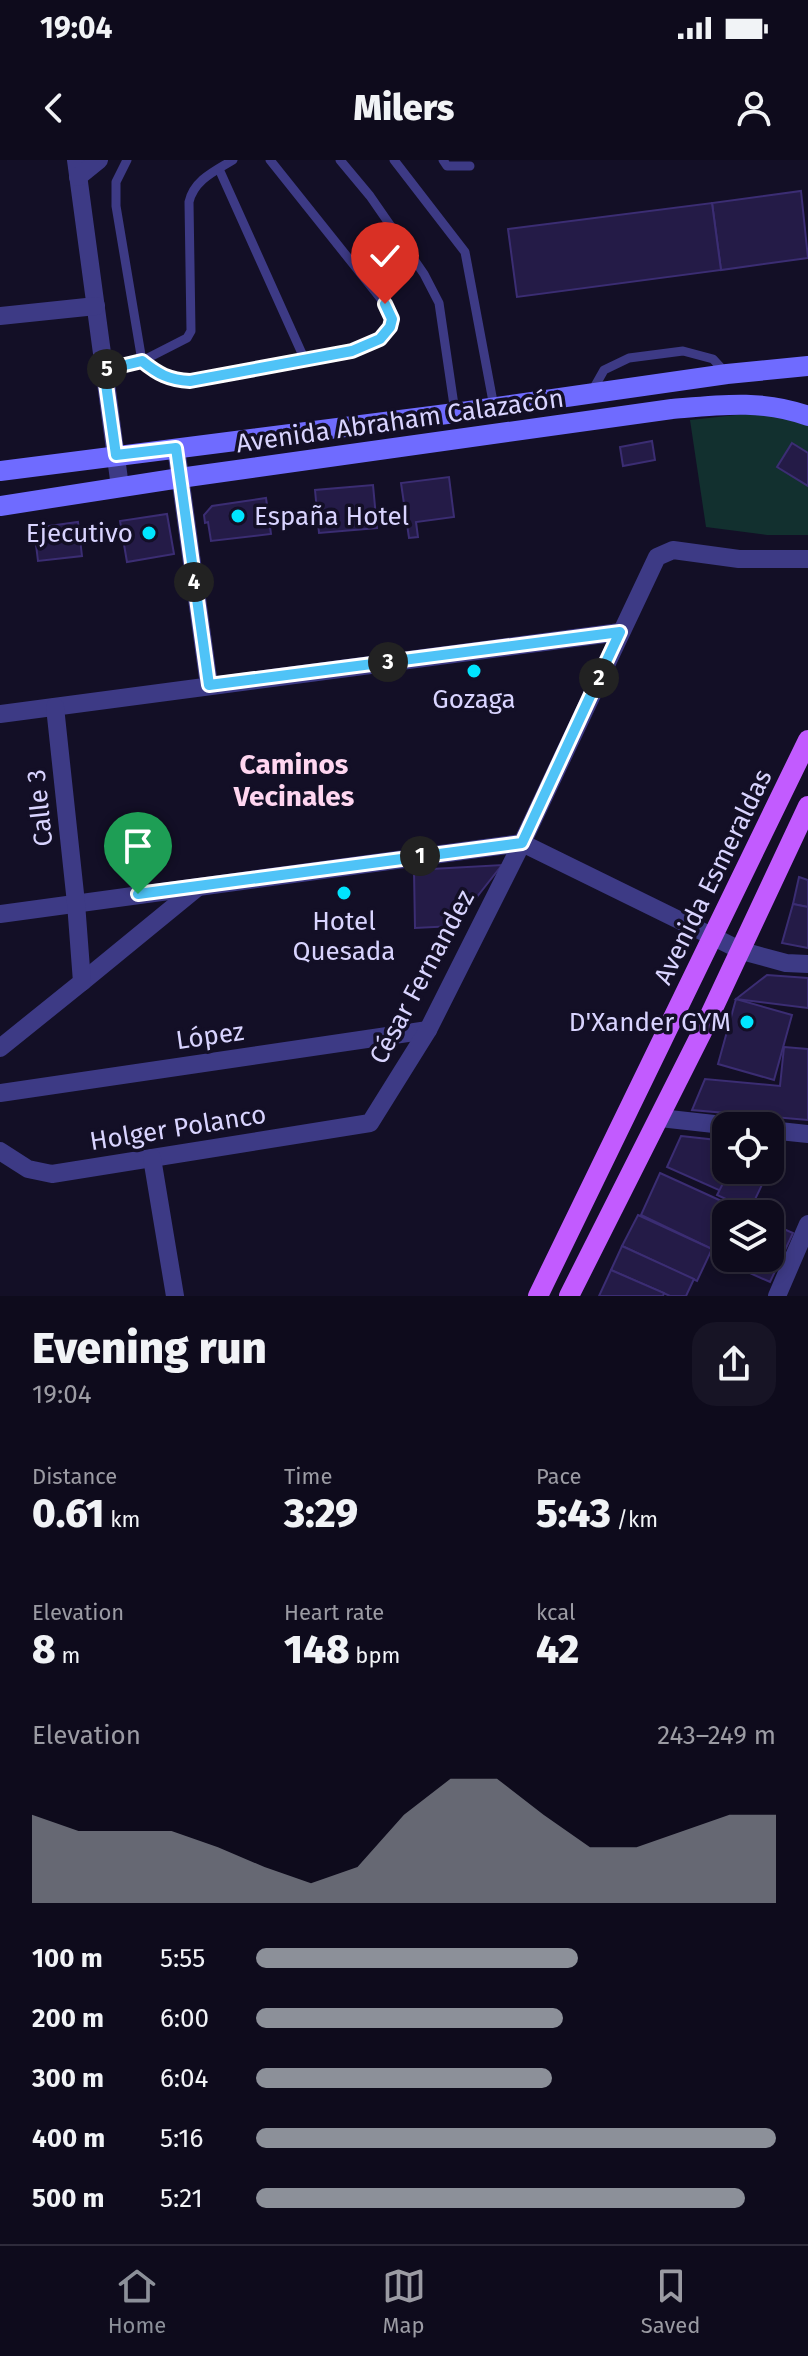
<!DOCTYPE html>
<html lang="en">
<head>
<meta charset="utf-8">
<style>
	body { margin:0; font-family:"Fira Sans",sans-serif; background:#171425; color:#f1f3f6; height:100vh; display:flex; flex-direction:column; font-size:30px; white-space:nowrap }
	* { box-sizing:border-box; margin:0 }
	p { font-size:26px; color:#9b9ba3 }
	.icon { flex:none; width:44px; height:44px; fill:none; stroke:currentColor; stroke-width:2; stroke-linecap:round; stroke-linejoin:round }
	.map { position:relative; height:1136px; overflow:hidden }
	.side { display:flex; flex-direction:column; background:#0e0b1c; flex:1 }
	.side>* { flex:none }
	.buttons { position:absolute; left:712px; top:952px; display:grid; gap:16px }
	.buttons a { display:grid; place-items:center; width:72px; height:72px; border-radius:16px; background:#0e0b1c; box-shadow:0 4px 12px #0003,0 0 0 2px #2e2b3b; font-size:40px }
	.pin { position:absolute; display:grid; place-items:center; width:68px; height:68px; color:#fff; margin:-82px -34px; border-radius:50% 50% 50% 0; rotate:-45deg; box-shadow:0 0 8px #0007 }
	.pin .icon { rotate:45deg }
	.km { position:absolute; width:40px; height:40px; margin:-20px; border-radius:50%; background:#222; color:#fff; font-size:22px; line-height:40px; text-align:center }
	.round { display:grid; place-items:center; flex:none; width:84px; height:84px; border-radius:24px; background:#171425 }
	.summary { display:flex; align-items:center; justify-content:space-between; height:136px; padding:0 32px }
	h1 { font-size:44px; font-weight:800; line-height:60px }
	.figures { display:grid; grid-template-columns:repeat(3,1fr); gap:12px; height:136px; padding:8px 32px }
	.figures div { display:grid; align-content:center }
	.figures b { font-size:40px; font-weight:800 }
	.figures small { font-size:22px; font-weight:400 }
	.figures p { font-size:22px }
	.chart { height:224px; padding:16px 32px }
	.chart p { display:flex; justify-content:space-between }
	.chart svg { width:100%; height:144px; margin-top:8px; fill:#8c9099; opacity:.7 }
	ul { padding:0 32px; list-style:none; font-size:26px }
	li { display:grid; grid-template-columns:128px 96px 1fr; align-items:center; height:60px }
	li i { height:20px; border-radius:10px; background:#8c9099 }
	.status { display:flex; justify-content:space-between; align-items:center; height:56px; padding:0 40px; background:#0e0b1c; direction:ltr }
	.status svg { height:22px; fill:currentColor }
	header { display:flex; justify-content:space-between; align-items:center; height:104px; padding:0 32px; background:#0e0b1c; font-size:36px; font-weight:800 }
	.tab-bar { display:flex; justify-content:space-around; align-items:center; height:112px; border-top:2px solid #2e2b3b; background:#0e0b1c; font-size:22px; color:#9b9ba3 }
	.tab-bar a { display:grid; justify-items:center; gap:4px }
	.tab-bar .active { color:#8c9099 }
	.map>svg:first-child { display:block }
	.green { fill:#12302f }
	.building { fill:#241b47; stroke:#3b2d73; stroke-width:2 }
	.lines { fill:none; stroke-linecap:round; stroke-linejoin:round }
	.lane { stroke:#3d3a85; stroke-width:9 }
	.street { stroke:#3d3a85; stroke-width:18 }
	.secondary { stroke:#6f6bff; stroke-width:20 }
	.primary { stroke:#c25bff; stroke-width:20 }
	.route-casing { stroke:#fff; stroke-width:16 }
	.route { stroke:#4fc3f7; stroke-width:10 }
	.poi-dot { fill:#00e5ff; stroke:#130f26; stroke-width:3 }
	.labels { text-anchor:middle; dominant-baseline:central; stroke-width:7; stroke-linejoin:round; paint-order:stroke }
	.street-label { font-size:26px; fill:#d9d4ff; stroke:#130f26 }
	.poi-label { font-size:26px; fill:#d9d4ff; stroke:#130f26; text-anchor:end }
	.neighbourhood-label { font-size:28px; font-weight:bold; fill:#ffd6f0; stroke:#130f26 }
</style>
</head>
<body>
<div class="status"><b>19:04</b><svg viewBox="0 0 49 12"><path d="M0 12V9h3v3zM5 12V6h3v6zM10 12V3h3v9zM15 12V0h3v12zM26 1h20v11H26zM47 4h2v5h-2z"/></svg></div>
<header><svg class="icon" aria-label="back" viewBox="0 0 24 24"><path d="M15 5l-7 7 7 7"/></svg>Milers<svg class="icon" aria-label="person" viewBox="0 0 24 24"><circle cx="12" cy="8" r="4"/><path d="M4 21q1-7 8-7t8 7"/></svg></header>
<div class="map">
<svg width="808" height="1136" viewBox="0 0 808 1136">
	<rect width="100%" height="100%" fill="#130f26"/>
	<!-- green -->
	<polygon class="green" points="764,252 808,266 808,375 767,375 706,367 690,260"/>
	<!-- building -->
	<g class="building">
		<polygon points="801,31 808,98 721,110 712,43"/>
		<polygon points="712,43 721,110 517,137 508,69"/>
		<polygon points="652,281 655,300 623,306 620,287"/>
		<polygon points="792,283 808,293 808,326 777,307"/>
		<polygon points="449,317 454,357 416,362 418,377 409,378 401,323"/>
		<polygon points="373,325 377,368 319,373 315,330"/>
		<polygon points="266,338 271,374 211,381 208,362 205,363 204,355 212,346"/>
		<polygon points="167,354 174,394 127,402 120,361"/>
		<polygon points="78,362 82,396 38,401 34,368"/>
		<polygon points="502,705 454,766 415,768 414,710"/>
		<polygon points="799,717 808,720 808,747 793,744"/>
		<polygon points="793,744 808,747 808,788 782,783"/>
		<polygon points="767,815 808,818 808,848 736,839"/>
		<polygon points="736,839 792,855 774,920 718,904"/>
		<polygon points="784,887 808,889 808,960 692,950 705,919 780,926"/>
		<polygon points="681,976 726,981 726,1010 730,1010 721,1031 667,1007"/>
		<polygon points="770,984 781,985 770,1008"/>
		<polygon points="730,1010 769,1010 750,1050 717,1035"/>
		<polygon points="660,1013 750,1054 726,1054 726,1098 770,1098 770,1063 793,1073 770,1122 714,1097 712,1089 641,1055"/>
		<polygon points="638,1055 712,1089 697,1121 622,1086"/>
		<polygon points="622,1086 694,1119 686,1136 670,1136 611,1110"/>
		<polygon points="611,1110 664,1133 663,1136 599,1136"/>
	</g>
	<g class="lines">
		<!-- lane -->
		<g class="lane">
			<path d="M127,0L116,22V46L142,201C158,214 169,220 190,221L352,191L380,179L390,167L392,159L385,144L270,0"/>
			<polyline points="340,0 370,36 424,114 439,143 455,252"/>
			<polyline points="394,0 465,92 494,247"/>
			<polyline points="443,0 447,6 470,6"/>
			<polyline points="219,9 304,198"/>
			<path d="M104,210L142,201L187,178L191,171L189,42C194,20 215,11 233,0"/>
			<polyline points="591,233 604,210 629,198 683,191 713,199 725,212"/>
		</g>
		<!-- street -->
		<g class="street">
			<polyline points="76,0 120,327"/>
			<polyline points="78,17 99,0"/>
			<polyline points="0,156 96,146"/>
			<polyline points="176,288 209,525"/>
			<polyline points="0,554 620,472"/>
			<polyline points="0,754 522,683 742,791 786,803 808,804"/>
			<polyline points="82,822 198,727"/>
			<polyline points="0,888 82,822 76,743 55,547"/>
			<polyline points="0,933 428,870"/>
			<polyline points="660,958 732,966"/>
			<polyline points="770,970 808,974"/>
			<polyline points="0,991 28,1009 52,1014 370,963 428,870 522,683 657,397 673,390 739,399 808,399"/>
			<polyline points="152,998 175,1136"/>
			<polyline points="777,1136 808,1064"/>
		</g>
		<!-- secondary -->
		<g class="secondary">
			<polyline points="0,311 455,253 727,214 808,206"/>
			<path d="M0,346L180,318L672,249C718,245 763,239 808,256"/>
		</g>
		<!-- primary -->
		<g class="primary">
			<polyline points="538,1136 808,580"/>
			<polyline points="569,1136 702,872 808,646"/>
		</g>
	</g>
	<g class="lines">
		<!-- route casing -->
		<g class="route-casing">
			<path id="route" d="M138,734L522,683L620,472L209,525L176,288L116,295L104,210L142,201C158,214 169,220 190,221L352,191L380,179L390,167L392,159L385,144"/>
		</g>
		<!-- route -->
		<use href="#route" class="route"/>
	</g>
	<!-- markers -->
	<g class="poi-dot">
		<circle cx="238" cy="356" r="8"/>
		<circle cx="149" cy="373" r="8"/>
		<circle cx="474" cy="511" r="8"/>
		<circle cx="344" cy="733" r="8"/>
		<circle cx="747" cy="862" r="8"/>
	</g>
	<g class="labels">
		<!-- street labels -->
		<g class="street-label">
			<text transform="translate(400 261) rotate(-8)">Avenida Abraham Calazacón</text>
			<text transform="translate(40 648) rotate(-96)">Calle 3</text>
			<text transform="translate(713 717) rotate(-64)">Avenida Esmeraldas</text>
			<text transform="translate(422 817) rotate(-62)">César Fernandez</text>
			<text transform="translate(210 876) rotate(-8)">López</text>
			<text transform="translate(178 968) rotate(-9)">Holger Polanco</text>
		</g>
		<!-- poi labels -->
		<g class="poi-label">
			<text x="254" y="356" text-anchor="start">España Hotel</text>
			<text x="133" y="373">Ejecutivo</text>
			<text x="474" y="539" text-anchor="middle">Gozaga</text>
			<text x="344" y="761" text-anchor="middle">Hotel<tspan x="344" dy="30">Quesada</tspan></text>
			<text x="731" y="862">D'Xander GYM</text>
		</g>
		<!-- neighbourhood labels -->
		<g class="neighbourhood-label">
			<text x="294" y="604">Caminos<tspan x="294" dy="32">Vecinales</tspan></text>
		</g>
	</g>
</svg>
<div class="buttons">
<a><svg class="icon" aria-label="locate" viewBox="0 0 24 24"><circle cx="12" cy="12" r="6"/><path d="M12 2v4M12 18v4M2 12h4M18 12h4"/></svg></a>
<a><svg class="icon" aria-label="layers" viewBox="0 0 24 24"><path d="M12 4l9 5-9 5-9-5zM3 14l9 5 9-5"/></svg></a>
</div>
<div class="pin" style="left:138px;top:734px;background:#1e9e55"><svg class="icon" aria-label="arrive" viewBox="0 0 24 24"><path d="M6 21V4h12l-3 4 3 4H6"/></svg></div>
<div class="pin" style="left:385px;top:144px;background:#d93025"><svg class="icon" aria-label="check" viewBox="0 0 24 24"><path d="M5 12l5 5 9-10"/></svg></div>
<b class="km" style="left:420px;top:696px">1</b>
<b class="km" style="left:599px;top:518px">2</b>
<b class="km" style="left:388px;top:502px">3</b>
<b class="km" style="left:194px;top:422px">4</b>
<b class="km" style="left:107px;top:209px">5</b>
</div>
<section class="side">
<div class="summary"><div><h1>Evening run</h1><p>19:04</p></div><a class="round"><svg class="icon" aria-label="share" viewBox="0 0 24 24"><path d="M12 15V3M7 8l5-5 5 5M5 13v7h14v-7"/></svg></a></div>
<div class="figures">
<div><p>Distance</p><b>0.61<small> km</small></b></div>
<div><p>Time</p><b>3:29</b></div>
<div><p>Pace</p><b>5:43<small> /km</small></b></div>
</div>
<div class="figures">
<div><p>Elevation</p><b>8<small> m</small></b></div>
<div><p>Heart rate</p><b>148<small> bpm</small></b></div>
<div><p>kcal</p><b>42</b></div>
</div>
<div class="chart"><p><span>Elevation</span>243–249 m</p>
<svg viewBox="0 0 160 44" preserveAspectRatio="none"><path d="M0 44V17L10 22L20 22L30 22L40 27L50 33L60 38L70 33L80 17L90 6L100 6L110 17L120 27L130 27L140 22L150 17L160 17V44z"/></svg>
</div>
<ul>
<li><b>100 m</b>5:55<i style="width:62%"></i></li>
<li><b>200 m</b>6:00<i style="width:59%"></i></li>
<li><b>300 m</b>6:04<i style="width:57%"></i></li>
<li><b>400 m</b>5:16<i style="width:100%"></i></li>
<li><b>500 m</b>5:21<i style="width:94%"></i></li>
</ul>
</section>
<nav class="tab-bar">
<a class="active"><svg class="icon" aria-label="home" viewBox="0 0 24 24"><path d="M3 11l9-7 9 7M6 9v11h12V9"/></svg>Home</a>
<a><svg class="icon" aria-label="map" viewBox="0 0 24 24"><path d="M3 6l6-2 6 2 6-2v14l-6 2-6-2-6 2zM9 4v14M15 6v14"/></svg>Map</a>
<a><svg class="icon" aria-label="saved" viewBox="0 0 24 24"><path d="M7 4h10v16l-5-4-5 4z"/></svg>Saved</a>
</nav>
</body>
</html>
